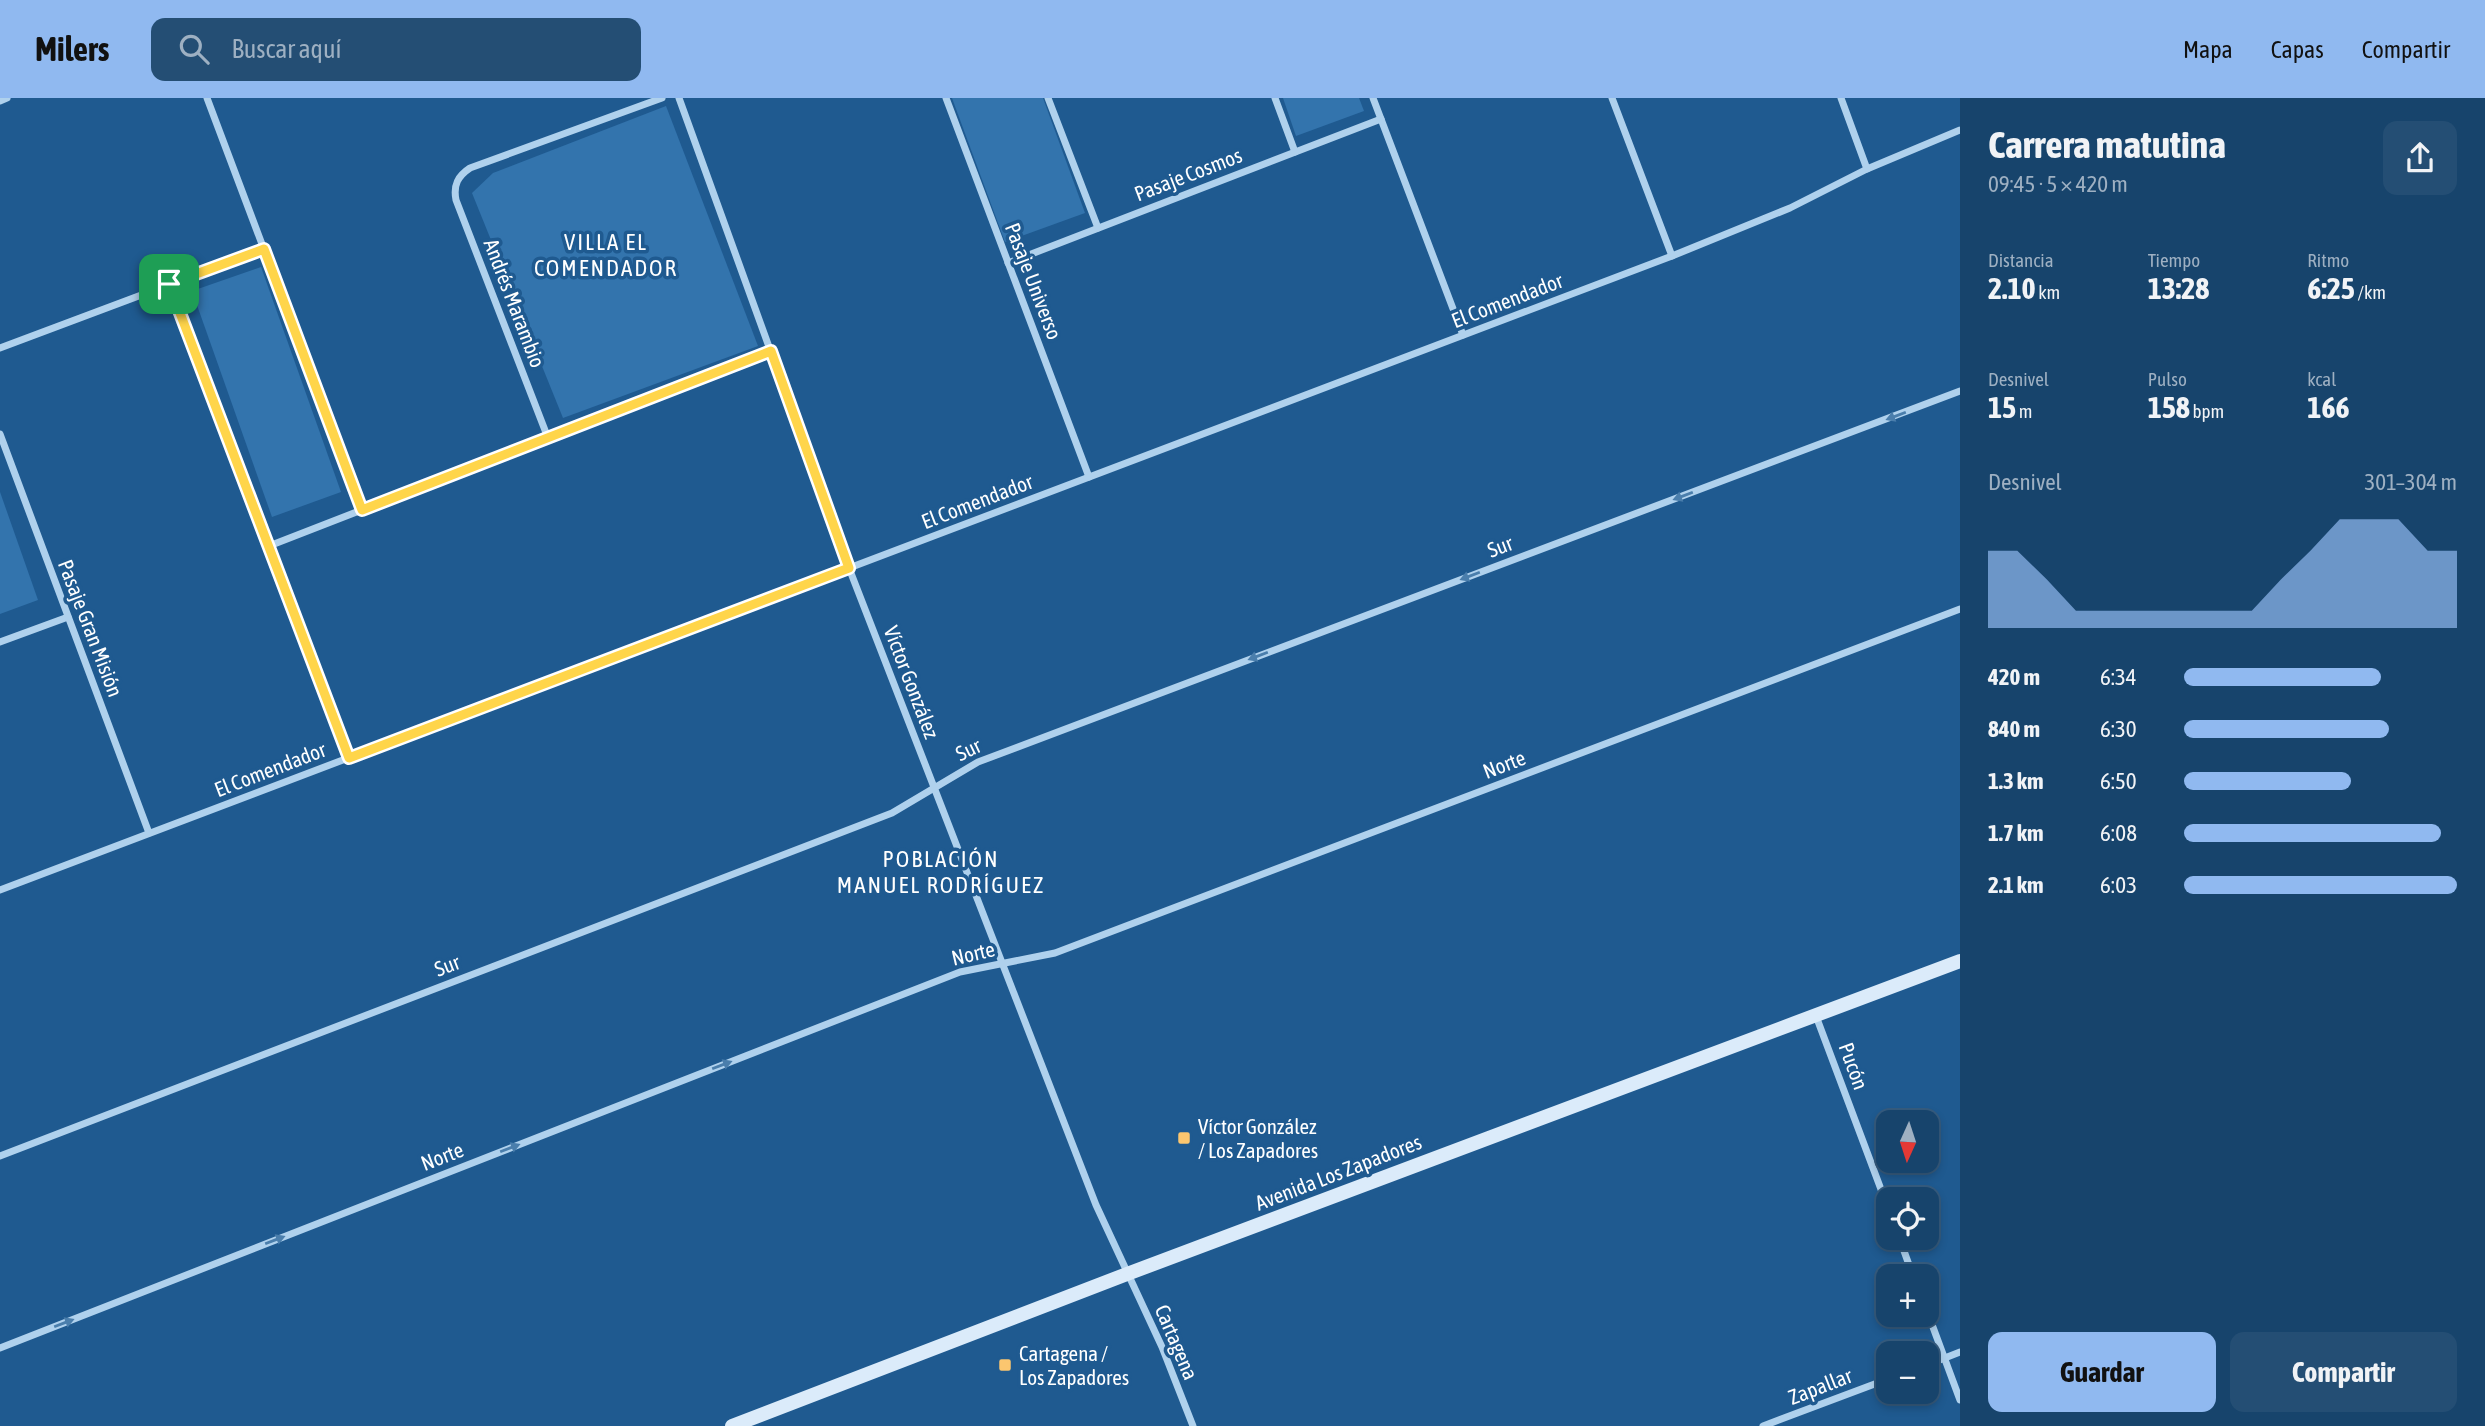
<!DOCTYPE html>
<html lang="es">
<head>
<meta charset="utf-8">
<style>
	body { margin:0; font-family:"Asap Condensed",sans-serif; background:#244e74; color:#f1f3f6; height:100vh; display:flex; flex-direction:column; font-size:26px; white-space:nowrap }
	* { box-sizing:border-box; margin:0 }
	p { font-size:23px; color:#9eb0c2 }
	.icon { flex:none; width:38px; height:38px; fill:none; stroke:currentColor; stroke-width:2; stroke-linecap:round; stroke-linejoin:round }
	.map { position:relative; flex:1; overflow:hidden }
	.panel { display:flex; flex-direction:column; background:#17446c; width:525px }
	.panel>* { flex:none }
	.needle { width:46px; rotate:183deg }
	.buttons { position:absolute; left:1876px; top:1012px; display:grid; gap:14px }
	.buttons a { display:grid; place-items:center; width:63px; height:63px; border-radius:14px; background:#17446c; box-shadow:0 4px 10px #0003,0 0 0 2px #365c7f; font-size:35px }
	.pin { position:absolute; display:grid; place-items:center; width:60px; height:60px; color:#fff; margin:-30px; border-radius:14px; box-shadow:0 4px 10px #0006 }
	.round { display:grid; place-items:center; flex:none; width:74px; height:74px; border-radius:14px; background:#244e74 }
	.head { display:flex; align-items:center; justify-content:space-between; height:119px; padding:0 28px }
	h1 { font-size:38px; font-weight:700; line-height:52px }
	.figures { display:grid; grid-template-columns:repeat(3,1fr); gap:10px; height:119px; padding:7px 28px }
	.figures div { display:grid; align-content:center }
	.figures b { font-size:30px; font-weight:700 }
	.figures small { font-size:19px; font-weight:400 }
	.figures p { font-size:19px }
	.chart { height:196px; padding:14px 28px }
	.chart p { display:flex; justify-content:space-between }
	.chart svg { width:100%; height:126px; margin-top:7px; fill:#90b9f0; opacity:.7 }
	.cta { display:flex; gap:14px; margin-top:auto; padding:14px 28px }
	.cta a { flex:1; height:80px; border-radius:14px; background:#90b9f0; color:#111; font-size:28px; font-weight:700; line-height:80px; text-align:center }
	.cta a+a { background:#244e74; color:#f1f3f6 }
	ul { padding:0 28px; list-style:none; font-size:23px }
	li { display:grid; grid-template-columns:112px 84px 1fr; align-items:center; height:52px }
	li i { height:18px; border-radius:9px; background:#90b9f0 }
	header { display:flex; align-items:center; gap:42px; box-sizing:border-box; height:98px; padding:0 35px; background:#90b9f0; color:#111 }
	header strong { font-size:33px }
	nav { display:flex; gap:38px; margin-inline-start:auto; font-size:24px }
	.search { width:490px; height:63px; background:#244e74; display:flex; align-items:center; gap:18px; box-sizing:border-box; padding:0 24px; border-radius:14px; color:#9eb0c2; font-size:26px }
	main { display:flex; flex:1; min-height:0 }
	.map>svg:first-child { display:block }
	.park { fill:#3374ad }
	.lines { fill:none; stroke-linecap:round; stroke-linejoin:round }
	.street { stroke:#afd1ed; stroke-width:7 }
	.secondary { stroke:#dbebfa; stroke-width:14 }
	.oneway { fill:#4a7eac }
	.route-casing { stroke:#fff; stroke-width:14 }
	.route { stroke:#ffd54a; stroke-width:9 }
	.poi-dot { fill:#fbc66f; stroke:#1f5a90; stroke-width:2.5 }
	.labels { text-anchor:middle; dominant-baseline:central; stroke-width:7; stroke-linejoin:round; paint-order:stroke }
	.street-label { font-size:21px; fill:#fff; stroke:#1f5a90 }
	.poi-label { font-size:21px; fill:#fff; stroke:#1f5a90; text-anchor:start }
	.neighbourhood-label { font-size:23px; letter-spacing:2px; fill:#fff; stroke:#1f5a90 }
</style>
</head>
<body>
<header>
<strong>Milers</strong>
<div class="search"><svg class="icon" aria-label="search" viewBox="0 0 24 24"><circle cx="10" cy="10" r="6"/><path d="M15 15l6 6"/></svg>Buscar aquí</div>
<nav><a>Mapa</a><a>Capas</a><a>Compartir</a></nav>
</header>
<main>
<div class="map">
<svg width="1960" height="1328" viewBox="0 0 1960 1328">
	<rect width="100%" height="100%" fill="#1f5a90"/>
	<!-- park -->
	<g class="park">
		<polygon points="952,0 1043,0 1085,115 1005,144"/>
		<polygon points="1283,0 1359,0 1364,13 1296,38"/>
		<polygon points="666,8 758,248 563,320 472,95 493,75"/>
		<polygon points="261,169 341,394 272,419 192,193"/>
		<polygon points="0,394 38,502 0,516"/>
	</g>
	<g class="lines">
		<!-- street -->
		<g class="street">
			<polyline points="207,0 362,412"/>
			<polyline points="679,0 849,470 1096,1107 1162,1249 1193,1328"/>
			<polyline points="946,0 1089,379"/>
			<polyline points="1048,0 1098,130"/>
			<polyline points="1275,0 1295,54"/>
			<polyline points="1373,0 1463,237"/>
			<polyline points="1612,0 1672,158"/>
			<polyline points="1841,0 1867,71"/>
			<polyline points="0,3 7,0"/>
			<polyline points="1008,165 1381,21"/>
			<polyline points="169,186 349,660"/>
			<polyline points="0,250 264,151"/>
			<polyline points="0,336 149,735"/>
			<path d="M548,340L456,102C453,87 458,78 470,70L662,0"/>
			<polyline points="269,448 771,253"/>
			<polyline points="0,544 68,519"/>
			<polyline points="0,792 1672,158 1790,110 1867,71 1960,32"/>
			<polyline points="1816,918 1888,1110"/>
			<polyline points="0,1058 892,715 978,664 1960,293"/>
			<polyline points="1899,1139 1913,1178"/>
			<polyline points="1927,1213 1960,1302"/>
			<polyline points="0,1250 960,874 1055,855 1960,511"/>
			<polyline points="1927,1267 1960,1254"/>
			<polyline points="1763,1328 1888,1281"/>
		</g>
		<!-- secondary -->
		<polyline class="secondary" points="732,1328 1127,1176 1960,863"/>
	</g>
	<!-- one-way arrows -->
	<defs><path id="oneway-solid" d="M-6-.8H1V-3.2L6.5 0L1 3.2V.8H-6Z" transform="scale(1.75)"/></defs>
	<g class="oneway">
		<use href="#oneway-solid" transform="translate(1896 318) rotate(159)"/>
		<use href="#oneway-solid" transform="translate(1683 398) rotate(159)"/>
		<use href="#oneway-solid" transform="translate(1470 478) rotate(159)"/>
		<use href="#oneway-solid" transform="translate(1258 558) rotate(159)"/>
		<use href="#oneway-solid" transform="translate(722 967) rotate(-21)"/>
		<use href="#oneway-solid" transform="translate(510 1050) rotate(-21)"/>
		<use href="#oneway-solid" transform="translate(275 1142) rotate(-21)"/>
		<use href="#oneway-solid" transform="translate(64 1225) rotate(-21)"/>
	</g>
	<g class="lines">
		<!-- route casing -->
		<g class="route-casing">
			<polygon id="route" points="264,151 362,412 771,253 849,470 349,660 169,186"/>
		</g>
		<!-- route -->
		<use href="#route" class="route"/>
	</g>
	<!-- markers -->
	<g class="poi-dot">
		<rect x="1177" y="1033" width="14" height="14" rx="3.5"/>
		<rect x="998" y="1260" width="14" height="14" rx="3.5"/>
	</g>
	<g class="labels">
		<!-- street labels -->
		<g class="street-label">
			<text transform="translate(1188 76) rotate(-21)">Pasaje Cosmos</text>
			<text transform="translate(1034 183) rotate(69)">Pasaje Universo</text>
			<text transform="translate(1507 202) rotate(-21)">El Comendador</text>
			<text transform="translate(515 205) rotate(69)">Andrés Marambio</text>
			<text transform="translate(977 403) rotate(-21)">El Comendador</text>
			<text transform="translate(1500 448) rotate(-21)">Sur</text>
			<text transform="translate(91 530) rotate(69)">Pasaje Gran Misión</text>
			<text transform="translate(912 584) rotate(69)">Víctor González</text>
			<text transform="translate(968 651) rotate(-26)">Sur</text>
			<text transform="translate(1504 666) rotate(-21)">Norte</text>
			<text transform="translate(270 671) rotate(-21)">El Comendador</text>
			<text transform="translate(973 855) rotate(-13)">Norte</text>
			<text transform="translate(447 867) rotate(-21)">Sur</text>
			<text transform="translate(1854 968) rotate(70)">Pucón</text>
			<text transform="translate(442 1058) rotate(-21)">Norte</text>
			<text transform="translate(1338 1074) rotate(-21)">Avenida Los Zapadores</text>
			<text transform="translate(1177 1244) rotate(67)">Cartagena</text>
			<text transform="translate(1820 1288) rotate(-21)">Zapallar</text>
		</g>
		<!-- poi labels -->
		<g class="poi-label">
			<text x="1198" y="1028">Víctor González<tspan x="1198" dy="24">/ Los Zapadores</tspan></text>
			<text x="1019" y="1255">Cartagena /<tspan x="1019" dy="24">Los Zapadores</tspan></text>
		</g>
		<!-- neighbourhood labels -->
		<g class="neighbourhood-label">
			<text x="606" y="144">VILLA EL<tspan x="606" dy="26">COMENDADOR</tspan></text>
			<text x="941" y="761">POBLACIÓN<tspan x="941" dy="26">MANUEL RODRÍGUEZ</tspan></text>
		</g>
	</g>
</svg>
<div class="buttons">
<a><svg class="needle" viewBox="-14 -14 28 28"><path d="M0-13l5 13h-10z" fill="#e53935"/><path d="M0 13l5-13h-10z" fill="#9eb0c2"/></svg></a>
<a><svg class="icon" aria-label="locate" viewBox="0 0 24 24"><circle cx="12" cy="12" r="6"/><path d="M12 2v4M12 18v4M2 12h4M18 12h4"/></svg></a>
<a>+</a>
<a>−</a>
</div>
<div class="pin" style="left:169px;top:186px;background:#1e9e55"><svg class="icon" aria-label="arrive" viewBox="0 0 24 24"><path d="M6 21V4h12l-3 4 3 4H6"/></svg></div>
</div>
<section class="panel">
<div class="head"><div><h1>Carrera matutina</h1><p>09:45 · 5 × 420 m</p></div><a class="round"><svg class="icon" aria-label="share" viewBox="0 0 24 24"><path d="M12 15V3M7 8l5-5 5 5M5 13v7h14v-7"/></svg></a></div>
<div class="figures">
<div><p>Distancia</p><b>2.10<small> km</small></b></div>
<div><p>Tiempo</p><b>13:28</b></div>
<div><p>Ritmo</p><b>6:25<small> /km</small></b></div>
</div>
<div class="figures">
<div><p>Desnivel</p><b>15<small> m</small></b></div>
<div><p>Pulso</p><b>158<small> bpm</small></b></div>
<div><p>kcal</p><b>166</b></div>
</div>
<div class="chart"><p><span>Desnivel</span>301–304 m</p>
<svg viewBox="0 0 160 44" preserveAspectRatio="none"><path d="M0 44V17L10 17L20 27L30 38L40 38L50 38L60 38L70 38L80 38L90 38L100 27L110 17L120 6L130 6L140 6L150 17L160 17V44z"/></svg>
</div>
<ul>
<li><b>420 m</b>6:34<i style="width:72%"></i></li>
<li><b>840 m</b>6:30<i style="width:75%"></i></li>
<li><b>1.3 km</b>6:50<i style="width:61%"></i></li>
<li><b>1.7 km</b>6:08<i style="width:94%"></i></li>
<li><b>2.1 km</b>6:03<i style="width:100%"></i></li>
</ul>
<div class="cta"><a>Guardar</a><a>Compartir</a></div>
</section>
</main>
</body>
</html>
